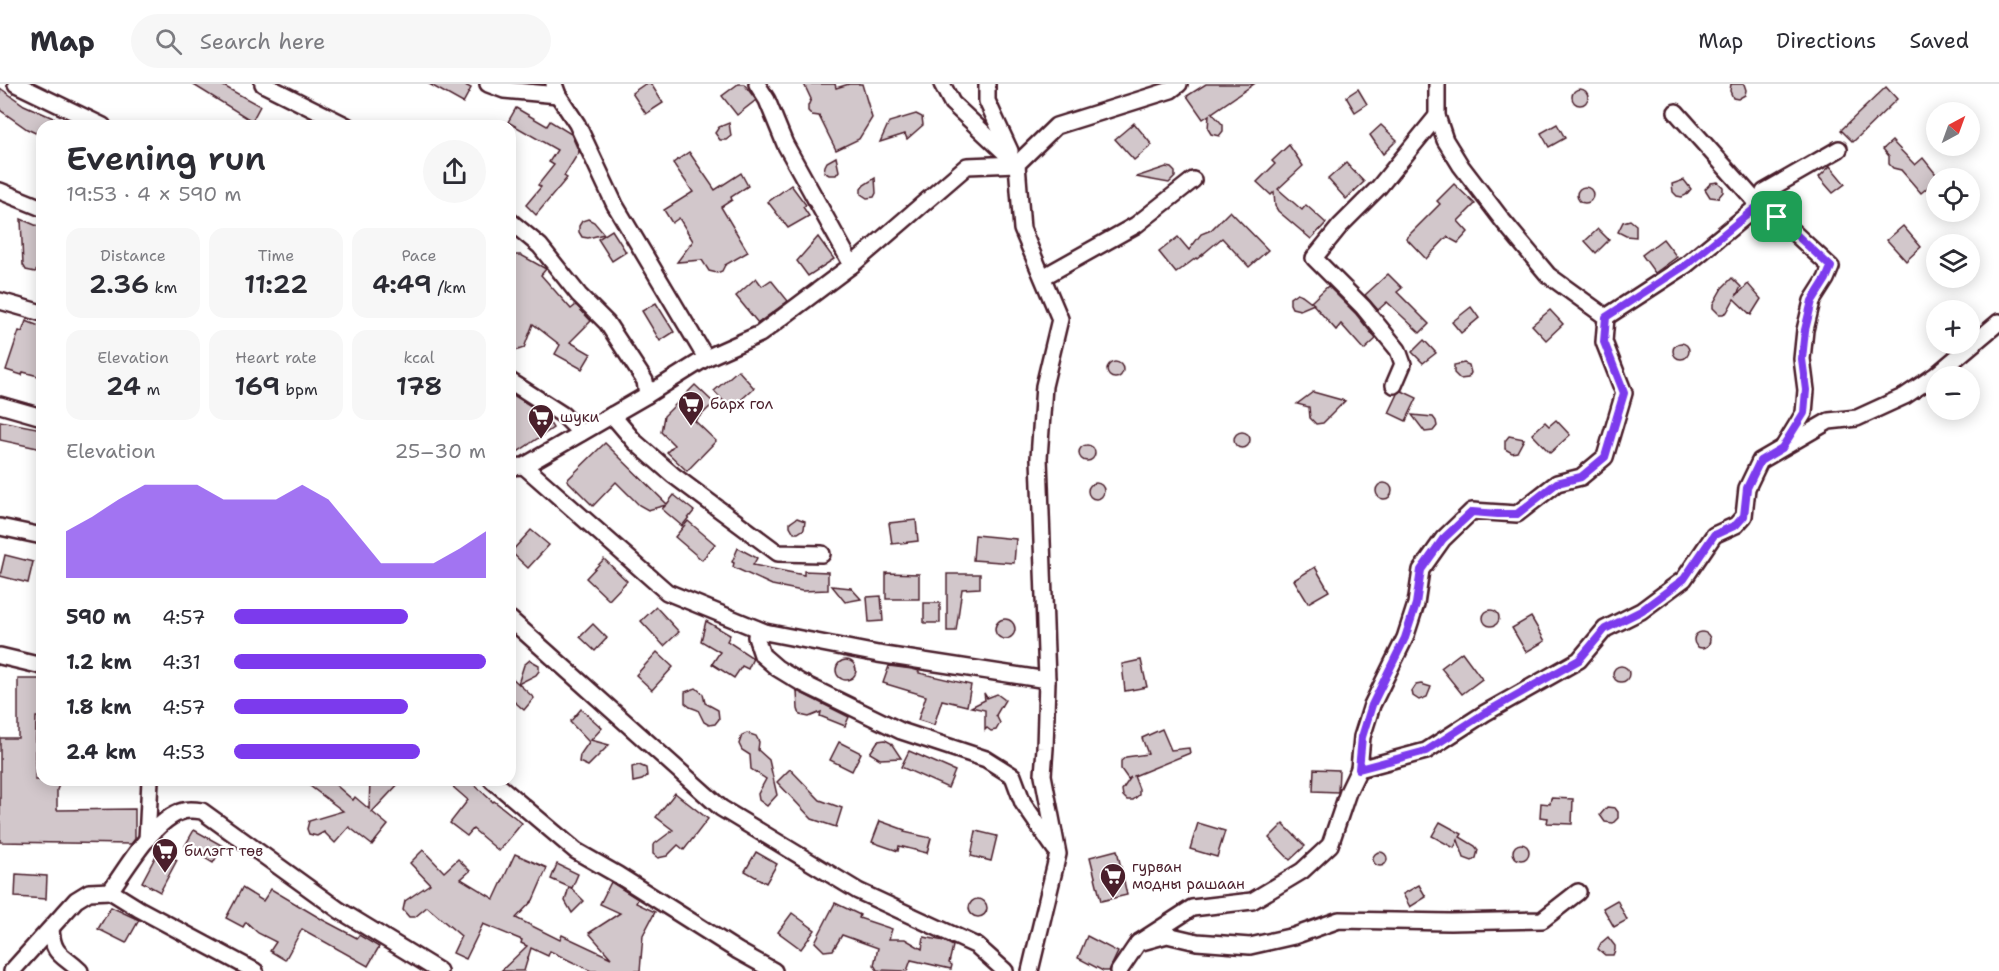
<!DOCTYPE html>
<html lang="en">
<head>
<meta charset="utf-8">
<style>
	body { margin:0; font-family:"Shantell Sans",sans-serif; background:#f7f7f7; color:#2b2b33; height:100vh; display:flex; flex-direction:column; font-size:22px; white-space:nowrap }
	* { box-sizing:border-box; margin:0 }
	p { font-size:20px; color:#7c7c81 }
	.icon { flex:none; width:33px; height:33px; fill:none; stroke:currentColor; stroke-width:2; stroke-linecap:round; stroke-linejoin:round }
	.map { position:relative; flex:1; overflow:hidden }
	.side { position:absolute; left:36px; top:36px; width:480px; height:666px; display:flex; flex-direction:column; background:#fff; border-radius:18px; box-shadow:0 3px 15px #0003 }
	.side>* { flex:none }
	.needle { width:39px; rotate:41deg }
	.tools { position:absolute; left:1926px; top:18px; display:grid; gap:12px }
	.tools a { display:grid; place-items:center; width:54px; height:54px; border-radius:50%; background:#fff; box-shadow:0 3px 15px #0003; font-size:30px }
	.pin { position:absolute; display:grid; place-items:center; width:51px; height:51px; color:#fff; margin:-26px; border-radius:12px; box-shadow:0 3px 9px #0006 }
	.round { display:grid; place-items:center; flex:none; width:63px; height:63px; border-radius:32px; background:#f7f7f7 }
	.overview { display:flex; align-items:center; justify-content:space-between; height:102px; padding:0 30px }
	h1 { font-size:33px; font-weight:600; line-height:45px }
	.stats { display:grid; grid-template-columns:repeat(3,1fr); gap:9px; height:102px; padding:6px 30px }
	.stats div { display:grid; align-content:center; border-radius:15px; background:#f7f7f7; text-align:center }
	.stats b { font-size:26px; font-weight:600 }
	.stats small { font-size:16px; font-weight:400 }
	.stats p { font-size:16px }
	.chart { height:168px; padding:12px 30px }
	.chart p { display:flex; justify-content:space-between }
	.chart svg { width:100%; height:108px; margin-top:6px; fill:#7c3aed; opacity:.7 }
	ul { padding:0 30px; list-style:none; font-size:20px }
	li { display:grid; grid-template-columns:96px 72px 1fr; align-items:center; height:45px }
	li i { height:15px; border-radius:8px; background:#7c3aed }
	header { display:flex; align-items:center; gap:36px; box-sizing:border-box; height:84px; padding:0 30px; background:#fff; border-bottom:2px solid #e1e1e2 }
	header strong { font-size:28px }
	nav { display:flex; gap:33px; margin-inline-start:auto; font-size:21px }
	.search { width:420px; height:54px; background:#f7f7f7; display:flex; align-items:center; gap:15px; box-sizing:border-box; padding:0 21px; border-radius:33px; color:#7c7c81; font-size:22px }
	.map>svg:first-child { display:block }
	.building { fill:#d2c7cb; stroke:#4a1f2b; stroke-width:1.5 }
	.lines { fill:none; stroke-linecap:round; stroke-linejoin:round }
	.minor-casing { stroke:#4a1f2b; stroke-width:20 }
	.minor { stroke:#fff; stroke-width:15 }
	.route-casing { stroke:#fff; stroke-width:12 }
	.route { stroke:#7c3aed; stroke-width:8 }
	.labels { text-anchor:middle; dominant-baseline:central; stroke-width:4.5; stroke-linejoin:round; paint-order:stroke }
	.poi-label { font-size:15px; fill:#4a1f2b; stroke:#fff; text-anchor:start }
</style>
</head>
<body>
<header>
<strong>Map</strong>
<div class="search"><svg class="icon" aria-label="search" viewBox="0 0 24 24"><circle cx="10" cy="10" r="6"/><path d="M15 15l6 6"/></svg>Search here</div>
<nav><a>Map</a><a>Directions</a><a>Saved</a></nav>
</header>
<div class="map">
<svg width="1999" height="887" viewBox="0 0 1999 887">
	<rect width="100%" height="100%" fill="#fff"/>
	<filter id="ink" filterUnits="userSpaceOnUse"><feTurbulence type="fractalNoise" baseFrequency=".0167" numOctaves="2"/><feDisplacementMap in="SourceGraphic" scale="12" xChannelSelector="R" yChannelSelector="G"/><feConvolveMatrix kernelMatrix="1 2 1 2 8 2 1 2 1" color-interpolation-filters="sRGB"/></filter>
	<g filter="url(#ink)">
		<!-- building -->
		<g class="building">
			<polygon points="192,0 220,0 260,22 252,37"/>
			<polygon points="429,0 463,0 471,4 463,19"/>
			<polygon points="645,0 651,0 663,19 646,30 632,9"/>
			<polygon points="738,0 744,0 756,16 737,31 722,12"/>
			<polygon points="804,0 835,0 836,4 849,0 862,0 872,34 859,55 836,66 819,32 812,31 808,27 808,22 811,15"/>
			<polygon points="1206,0 1254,0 1212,29 1223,41 1223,47 1219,52 1211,50 1208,45 1209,31 1203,35 1187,12"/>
			<polygon points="1731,0 1744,0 1746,6 1745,11 1738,15 1733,14 1730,7"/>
			<polygon points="1886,3 1897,15 1853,58 1841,46"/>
			<polygon points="0,4 24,21 71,42 42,42 42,52 27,45 0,26"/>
			<circle cx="1580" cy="13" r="8"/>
			<polygon points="1358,5 1367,20 1355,28 1346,13"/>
			<polygon points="516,24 547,42 550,37 571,50 579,68 564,92 567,94 536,131 526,121 541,103 538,101 554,81 549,78 557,66 508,38"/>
			<polygon points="916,30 922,33 923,41 907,55 905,50 880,58 889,38"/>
			<polygon points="729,39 731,52 726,56 720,56 715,49 719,43"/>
			<polygon points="1134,39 1152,61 1134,76 1115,55"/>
			<polygon points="1557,40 1565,54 1549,63 1541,49"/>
			<polygon points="1381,41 1397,56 1383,70 1370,51"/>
			<polygon points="1892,57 1915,81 1923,74 1939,94 1921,109 1901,86 1893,84 1889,80 1889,72 1883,65"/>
			<polygon points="1289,61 1303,82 1278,105 1302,126 1306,121 1326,139 1311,155 1278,127 1275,122 1274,108 1271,111 1257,98 1275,80 1272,77"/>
			<polygon points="689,68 715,106 741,89 748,102 731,113 732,116 721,123 748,168 725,181 722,187 717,189 709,187 702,176 677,178 693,157 679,134 672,139 664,126 693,108 673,79"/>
			<polygon points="836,73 839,87 836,91 829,91 824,88 825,82 827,78"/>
			<polygon points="1346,79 1364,98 1346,115 1328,95"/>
			<polygon points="1830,82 1845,100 1833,109 1819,93"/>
			<polygon points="1166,83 1171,84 1175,88 1175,93 1169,99 1136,93"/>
			<polygon points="875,94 876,109 874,113 867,114 861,110 861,105 864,101"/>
			<polygon points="1684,96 1691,105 1686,111 1682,113 1677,112 1673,108 1672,100"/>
			<polygon points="1718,98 1723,103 1723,108 1718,114 1710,113 1705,105 1711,99"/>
			<polygon points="1454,100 1475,120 1458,137 1468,148 1458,159 1447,153 1426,175 1406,154 1440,120 1437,117"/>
			<polygon points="791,101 806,121 803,123 809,132 788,144 768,118"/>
			<circle cx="1585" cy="111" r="8"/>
			<polygon points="1230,127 1268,166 1249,183 1222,154 1197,175 1196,174 1176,189 1159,168 1178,153 1189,166 1201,150 1211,146"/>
			<polygon points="21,135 42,144 41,182 35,188 26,186 23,181"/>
			<polygon points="588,135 594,138 604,150 588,154 582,153 579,148 579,142 582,137"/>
			<polygon points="1630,136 1636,141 1636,153 1626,152 1618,148 1623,138"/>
			<polygon points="1903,142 1921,163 1906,177 1887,156"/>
			<polygon points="1598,145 1609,156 1596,169 1585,157"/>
			<polygon points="612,146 626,168 612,177 598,155"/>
			<polygon points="818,153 834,175 808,192 797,177"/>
			<polygon points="1663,155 1677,173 1655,189 1642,171"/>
			<polygon points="510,171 521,171 546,185 541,191 571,225 576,221 591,237 570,258 591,270 582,285 555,270 560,261 533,240 524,264 518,266 510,265"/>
			<polygon points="1388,190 1402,204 1397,208 1429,240 1420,249 1387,218 1378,226 1365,211"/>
			<polygon points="756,194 762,202 771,196 788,217 758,239 736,212"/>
			<polygon points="1732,194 1741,203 1736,212 1748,200 1761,215 1751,231 1734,215 1727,228 1723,230 1719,230 1713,224 1713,220 1722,204"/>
			<polygon points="1328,202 1356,230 1376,255 1364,266 1341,240 1336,246 1311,218"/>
			<polygon points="1297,209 1302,211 1314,220 1300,226 1292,224 1290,220 1290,214"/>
			<polygon points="656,219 674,248 660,257 642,227"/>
			<polygon points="1471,223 1479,234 1461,249 1452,238"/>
			<polygon points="1550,226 1563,240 1546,256 1532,241"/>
			<polygon points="26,237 42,243 42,293 23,288 22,291 6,286 19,247 22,248"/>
			<polygon points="1424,256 1436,269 1423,279 1412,268"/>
			<circle cx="1681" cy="267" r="8"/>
			<circle cx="1115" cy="286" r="8"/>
			<polygon points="1464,279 1469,281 1471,289 1468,294 1460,295 1454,289 1454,281"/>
			<polygon points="738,286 754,304 731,325 714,307"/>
			<polygon points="695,301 714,319 695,337 716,357 687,387 667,368 674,361 661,348 664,332"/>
			<polygon points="1402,307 1417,314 1406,337 1389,329 1398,310"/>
			<polygon points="1313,308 1345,317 1323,339 1316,340 1310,334 1309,323 1297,320"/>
			<polygon points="510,309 544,330 553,344 510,373"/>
			<polygon points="1412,331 1433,333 1436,337 1437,342 1433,347 1425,348"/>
			<polygon points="1556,336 1570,351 1550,369 1532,350 1545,338 1549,342"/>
			<polygon points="0,337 42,345 42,365 0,356"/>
			<circle cx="1242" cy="356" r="8"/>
			<polygon points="1509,352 1524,355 1517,368 1512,369 1505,365 1505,357"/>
			<polygon points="605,359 667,420 674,411 694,427 682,442 662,425 666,421 648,426 639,421 616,398 593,422 567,396"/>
			<circle cx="1087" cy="369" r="8"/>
			<circle cx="1096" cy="407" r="8"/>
			<circle cx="1384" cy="407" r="8"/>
			<polygon points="797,434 805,437 804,445 798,449 794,449 790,442 790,439"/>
			<polygon points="916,436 918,457 892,460 889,439"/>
			<polygon points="688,437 715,460 702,476 675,453"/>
			<polygon points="531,446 549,461 528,484 511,468"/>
			<polygon points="975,451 1016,455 1014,479 973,476"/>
			<polygon points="738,464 757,474 753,481 804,491 804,487 828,488 828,506 802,507 772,501 733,483 734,479 732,478"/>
			<polygon points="5,471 33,478 28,499 0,492"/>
			<polygon points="604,475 627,497 609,516 586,494"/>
			<polygon points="1315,483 1329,507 1308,519 1294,496"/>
			<polygon points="886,489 919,490 919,515 886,515"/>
			<polygon points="947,490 980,490 980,504 962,505 956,547 947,547"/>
			<polygon points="832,502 851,504 861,515 845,518"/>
			<polygon points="881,512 883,537 869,538 867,513"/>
			<rect x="924" y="519" width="16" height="20"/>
			<polygon points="656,523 679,548 664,562 641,537"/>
			<circle cx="1491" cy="534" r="8"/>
			<polygon points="1531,533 1545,557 1526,568 1512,544"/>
			<circle cx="1005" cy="545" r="10"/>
			<polygon points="706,537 730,551 727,557 753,574 748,585 742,582 734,594 712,580 720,568 701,557"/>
			<polygon points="593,540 607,554 595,567 580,553"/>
			<circle cx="1702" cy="556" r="8"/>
			<polygon points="657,568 673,583 652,606 636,591"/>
			<polygon points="1462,568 1482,595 1462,610 1441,584"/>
			<polygon points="530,576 539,581 539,587 536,591 518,600 524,581"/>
			<polygon points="1141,576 1147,603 1125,607 1122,580"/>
			<circle cx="846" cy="586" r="10"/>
			<circle cx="1621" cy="590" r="8"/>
			<polygon points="889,582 912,585 919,587 919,589 971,601 967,622 942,616 934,641 918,636 926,612 883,599"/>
			<polygon points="510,592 534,614 524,626 510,614"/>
			<polygon points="18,595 42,595 42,633 36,633 35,696 61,696 57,706 57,726 135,725 135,755 131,760 0,758 0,654 18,654"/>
			<polygon points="1421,600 1431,603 1427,613 1419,616 1413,612 1412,607 1416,601"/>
			<polygon points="696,604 703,610 705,619 718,626 719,635 715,640 709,641 704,638 698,626 690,623 685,619 685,608"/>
			<polygon points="797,607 849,633 845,642 820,632 821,628 809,633 800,631 798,625"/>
			<polygon points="984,609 987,614 997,610 1005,616 996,631 1000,639 996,646 991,647 987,644 985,646 985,626 971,623 985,616"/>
			<polygon points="581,625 602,644 591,656 609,661 588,682 579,678 580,671 589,658 570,638"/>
			<polygon points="1162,645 1171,666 1189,664 1190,669 1134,692 1139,705 1139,711 1133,716 1127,716 1123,712 1122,706 1131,693 1128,695 1121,685 1121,677 1126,673 1148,670 1142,654"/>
			<polygon points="747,649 756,652 759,658 758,666 769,676 777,711 767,722 759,716 758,710 766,695 751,685 750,671 742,666 739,660 742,651"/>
			<polygon points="885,656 891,659 901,674 880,675 870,669 878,657"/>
			<polygon points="839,658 861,669 852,687 830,676"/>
			<polygon points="909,667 955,687 948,704 901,683"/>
			<polygon points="639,681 646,684 647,692 642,696 633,698 632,683"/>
			<polygon points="790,685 820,716 842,724 836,743 812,735 777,698"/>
			<polygon points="1314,685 1339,686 1338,708 1313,707"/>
			<polygon points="302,696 330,696 353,716 355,713 369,725 370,696 402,696 372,728 388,741 372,761 349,743 335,759 324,748 317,752 309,750 307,745 309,737 343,727"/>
			<polygon points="445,696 469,696 493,718 494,717 522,739 499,767 473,745 467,752 450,739 468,716"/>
			<polygon points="675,709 708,735 684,766 678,761 667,772 658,774 653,770 653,761 673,746 656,733"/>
			<polygon points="1551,714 1573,715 1572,740 1547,739 1548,734 1540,733 1541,719 1550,720"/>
			<polygon points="1607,723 1615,724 1618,728 1618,734 1613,739 1605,738 1600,731"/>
			<polygon points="880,737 905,746 904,748 931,754 927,769 899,762 898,767 872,758"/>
			<polygon points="1440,738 1462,750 1460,753 1475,762 1478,766 1476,774 1472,777 1464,774 1458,756 1454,764 1432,752"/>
			<polygon points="1198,739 1225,747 1217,773 1190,765"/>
			<polygon points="1283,740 1305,762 1290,776 1269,754"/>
			<polygon points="194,746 223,762 213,779 185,762"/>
			<polygon points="976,747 997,752 991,777 971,772"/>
			<circle cx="1521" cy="768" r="8"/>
			<polygon points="159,766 177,776 160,808 142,798"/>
			<polygon points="423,766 444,788 458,775 470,787 461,795 494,815 515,770 547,784 533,816 516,834 560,856 562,851 611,874 589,849 620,829 600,820 611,798 638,815 636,819 655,828 643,851 640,887 591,887 550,867 548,872 531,864 524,887 501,887 527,862 521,859 522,856 483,840 466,875 453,869 461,852 427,823 415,833 409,833 403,826 405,817 430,800 410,779"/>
			<polygon points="1117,766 1127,811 1101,817 1090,773"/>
			<circle cx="1380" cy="775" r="7"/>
			<polygon points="756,768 777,780 766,799 745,787"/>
			<polygon points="557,780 578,790 572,804 570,803 584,817 572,829 565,817 569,803 551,795"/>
			<polygon points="16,790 47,792 46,815 15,813"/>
			<polygon points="1419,801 1426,813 1410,823 1403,810"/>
			<polygon points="242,804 263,817 271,805 323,836 357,854 359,851 379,863 368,882 302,845 285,876 270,867 276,858 258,849 246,838 243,843 226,834"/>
			<circle cx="978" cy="824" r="9"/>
			<polygon points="1617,816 1627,836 1614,843 1603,824"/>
			<polygon points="835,819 860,831 859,834 892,845 889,855 905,855 922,865 924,853 944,857 953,862 949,879 952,881 951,885 911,876 907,887 877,886 874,881 878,864 842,851 833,866 824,867 815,858"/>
			<polygon points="111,823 139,836 126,859 98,845"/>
			<polygon points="792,829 815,846 801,865 778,848"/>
			<polygon points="1087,852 1118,868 1109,887 1103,887 1078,874"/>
			<polygon points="1608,853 1615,862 1615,866 1613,871 1605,871 1598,865 1601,859"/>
		</g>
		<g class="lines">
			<!-- minor casing -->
			<g class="minor-casing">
				<g id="minor">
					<polyline points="16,0 103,42"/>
					<polyline points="263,0 347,42"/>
					<polyline points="488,0 504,6 558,11"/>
					<polyline points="554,0 558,11 577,40 615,121 706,274"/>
					<polyline points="757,0 767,16 785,60 852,181"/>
					<polyline points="942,0 952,19 1017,80"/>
					<polyline points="987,0 987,17 1010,67"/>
					<polyline points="0,107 42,124"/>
					<polyline points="510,137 540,162 579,211 607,239 645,297 647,311"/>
					<polyline points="1043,193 1136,141 1193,96"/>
					<polyline points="0,217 42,229"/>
					<polyline points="1606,233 1686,181 1759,121 1676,28"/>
					<polyline points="510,297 563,331 581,349"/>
					<polyline points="1394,301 1403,280 1398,266 1363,223 1314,174 1340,142 1379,103 1437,32"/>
					<polyline points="0,321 42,333"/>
					<polyline points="612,331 635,358 673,391 778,469 822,470"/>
					<polyline points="1784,362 1804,329 1806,306 1802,275 1805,246 1812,217 1826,195 1831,183 1777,133 1759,121 1764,108 1839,65"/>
					<polyline points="524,382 667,508 765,548 878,570 1047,596"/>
					<polyline points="510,383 524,382 647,311 706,274 760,250 852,181 967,82 1017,80"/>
					<polyline points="0,443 42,452"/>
					<polyline points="510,535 721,724 858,807 977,862 1005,887"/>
					<polyline points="757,545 756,553 762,571 777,584 800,598 901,647 986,675 1013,692 1023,719 1055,765"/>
					<polyline points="0,572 42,582"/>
					<polyline points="1359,685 1362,653 1372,621 1405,554 1416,520 1421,486 1443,455 1472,427 1517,430 1557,399 1581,393 1605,373 1624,309 1604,258 1606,233 1548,191 1503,137 1461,82 1445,56 1437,32 1437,0"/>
					<polyline points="492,696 576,767 618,791 738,867 774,887"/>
					<polyline points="147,756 150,696"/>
					<polyline points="110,807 139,825 255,887"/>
					<path d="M51,845C53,873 63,870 80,887"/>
					<polyline points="1138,859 1192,824 1252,817 1302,787 1330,761 1348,708 1359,685 1426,667 1485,629 1579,576 1605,545 1641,527 1684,495 1714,451 1736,441 1744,432 1747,404 1760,377 1829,337 1857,334 1905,312 1936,291 1999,238"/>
					<path d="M12,887L76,816L89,808L110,807C127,784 154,735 183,727C189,725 196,726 202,727L339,826L439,887"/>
					<polyline points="1030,887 1058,770 1043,691 1045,664 1047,596 1039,374 1044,302 1060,235 1022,145 1017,80 1056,42 1171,6 1179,0"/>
					<polyline points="1119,887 1138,859 1167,851 1197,858 1250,862 1294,852 1339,836 1450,838 1542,836 1578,808"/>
				</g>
			</g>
			<!-- minor -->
			<use href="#minor" class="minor"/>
		</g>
	</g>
	<g class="lines" filter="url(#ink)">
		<!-- route casing -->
		<g class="route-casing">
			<polygon id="route" points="1759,121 1777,133 1831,183 1826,195 1812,217 1805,246 1802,275 1806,306 1804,329 1782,364 1760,377 1747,404 1744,432 1736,441 1714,451 1684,495 1641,527 1605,545 1579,576 1485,629 1426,667 1359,685 1362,653 1372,621 1405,554 1416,520 1421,486 1443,455 1472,428 1498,430 1517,430 1557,399 1581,393 1605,373 1624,309 1604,258 1606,233 1686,181"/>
		</g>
		<!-- route -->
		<use href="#route" class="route"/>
	</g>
	<!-- icons -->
	<defs>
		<g id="supermarket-pin" transform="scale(1.35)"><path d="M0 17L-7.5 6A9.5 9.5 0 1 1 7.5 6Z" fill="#4a1f2b" stroke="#fff"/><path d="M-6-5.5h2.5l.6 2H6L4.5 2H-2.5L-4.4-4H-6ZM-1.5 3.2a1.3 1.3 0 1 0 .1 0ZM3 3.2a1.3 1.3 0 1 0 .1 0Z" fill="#fff"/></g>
	</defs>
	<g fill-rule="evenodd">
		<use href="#supermarket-pin" x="691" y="320"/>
		<use href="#supermarket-pin" x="541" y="333"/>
		<use href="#supermarket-pin" x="165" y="767"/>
		<use href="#supermarket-pin" x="1113" y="792"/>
	</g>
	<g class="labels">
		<!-- poi labels -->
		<g class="poi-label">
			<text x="710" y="320">барх гол</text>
			<text x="560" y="333">шуки</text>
			<text x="184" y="767">билэгт төв</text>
			<text x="1132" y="783">гурван<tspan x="1132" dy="17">модны рашаан</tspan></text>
		</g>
	</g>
</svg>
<div class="tools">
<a><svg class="needle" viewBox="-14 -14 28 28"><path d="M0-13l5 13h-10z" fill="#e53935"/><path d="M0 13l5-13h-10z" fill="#7c7c81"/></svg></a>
<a><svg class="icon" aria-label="locate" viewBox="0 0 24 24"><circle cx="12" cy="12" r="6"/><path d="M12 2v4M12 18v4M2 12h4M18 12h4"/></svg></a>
<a><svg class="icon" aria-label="layers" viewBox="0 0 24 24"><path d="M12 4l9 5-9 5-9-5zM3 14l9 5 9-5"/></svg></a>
<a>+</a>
<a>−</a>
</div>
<div class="pin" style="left:1777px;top:133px;background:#1e9e55"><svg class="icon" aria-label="arrive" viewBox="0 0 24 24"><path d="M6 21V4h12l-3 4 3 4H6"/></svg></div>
<section class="side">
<div class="overview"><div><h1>Evening run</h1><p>19:53 · 4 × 590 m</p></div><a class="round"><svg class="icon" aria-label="share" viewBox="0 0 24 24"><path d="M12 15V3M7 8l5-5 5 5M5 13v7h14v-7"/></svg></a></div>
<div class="stats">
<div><p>Distance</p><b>2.36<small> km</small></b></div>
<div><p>Time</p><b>11:22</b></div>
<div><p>Pace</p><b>4:49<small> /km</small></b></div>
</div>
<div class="stats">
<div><p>Elevation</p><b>24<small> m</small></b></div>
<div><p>Heart rate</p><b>169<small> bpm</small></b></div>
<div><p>kcal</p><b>178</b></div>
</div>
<div class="chart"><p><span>Elevation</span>25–30 m</p>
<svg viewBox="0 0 160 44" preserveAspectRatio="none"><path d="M0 44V25L10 19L20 12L30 6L40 6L50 6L60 12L70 12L80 12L90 6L100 12L110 25L120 38L130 38L140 38L150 32L160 25V44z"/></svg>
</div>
<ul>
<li><b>590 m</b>4:57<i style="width:69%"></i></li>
<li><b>1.2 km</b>4:31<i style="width:100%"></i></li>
<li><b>1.8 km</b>4:57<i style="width:69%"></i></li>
<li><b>2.4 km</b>4:53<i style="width:74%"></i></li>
</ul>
</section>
</div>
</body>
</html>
